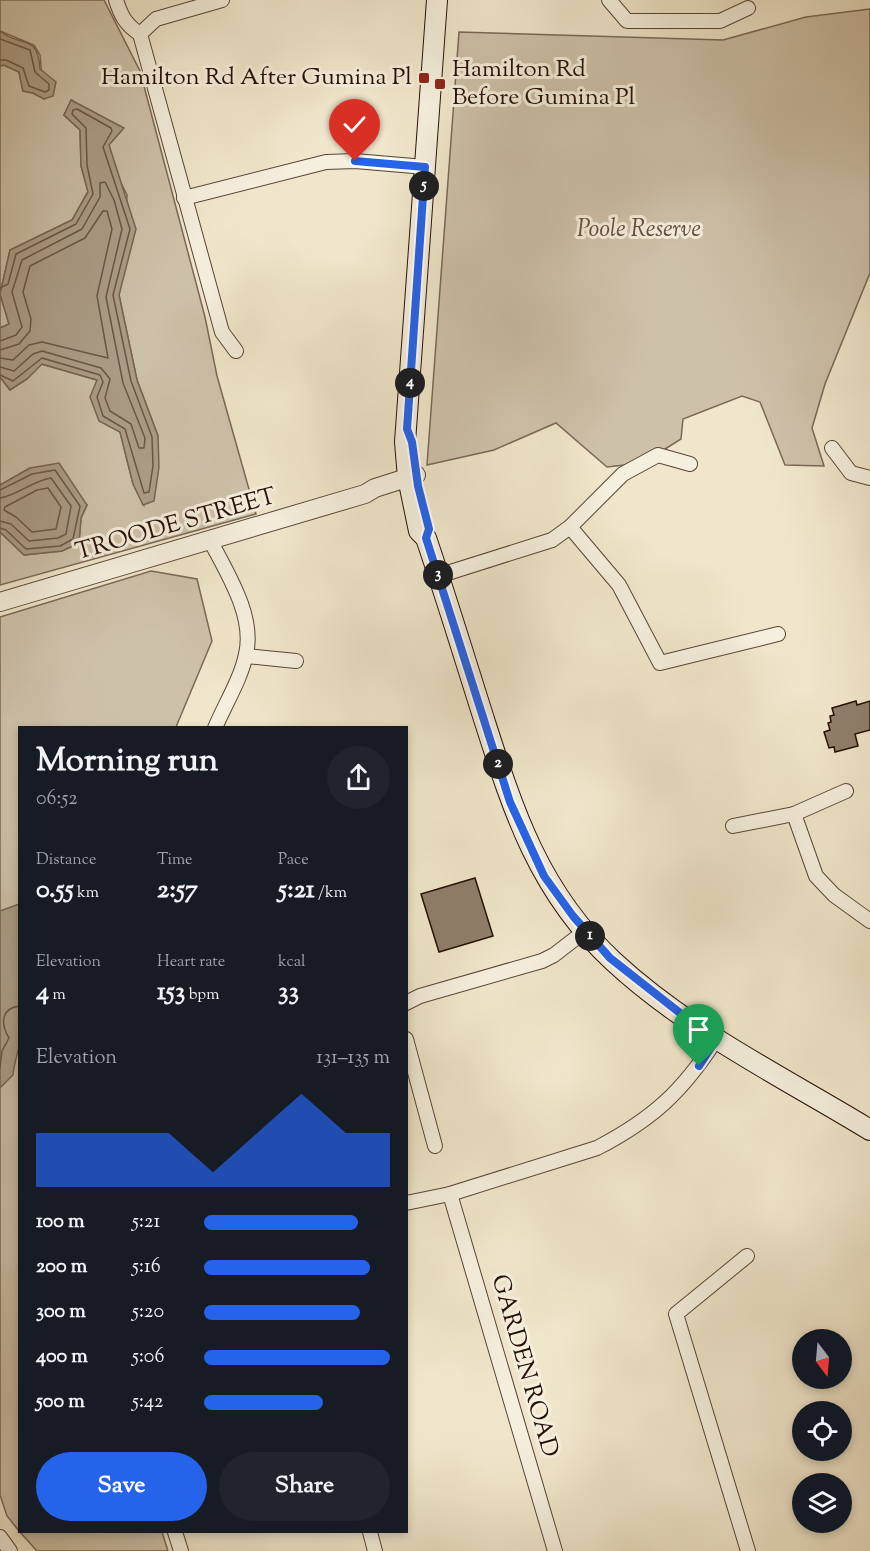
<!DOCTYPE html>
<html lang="en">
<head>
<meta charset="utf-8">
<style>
	body { margin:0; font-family:"Sorts Mill Goudy",serif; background:#20242c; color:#f1f3f6; height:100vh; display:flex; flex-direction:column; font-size:22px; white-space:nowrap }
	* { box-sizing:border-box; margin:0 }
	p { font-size:20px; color:#9ea1a6 }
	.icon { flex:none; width:33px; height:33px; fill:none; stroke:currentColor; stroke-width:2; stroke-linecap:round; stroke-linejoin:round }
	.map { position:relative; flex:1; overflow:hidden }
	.panel { position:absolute; left:18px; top:726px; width:390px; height:807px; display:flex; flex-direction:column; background:#171b24; border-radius:0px; box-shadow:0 3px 9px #0003 }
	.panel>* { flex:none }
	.needle { width:39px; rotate:164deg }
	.tools { position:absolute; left:792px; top:1329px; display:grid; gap:12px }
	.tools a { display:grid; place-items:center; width:60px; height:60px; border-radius:50%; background:#171b24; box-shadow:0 3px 9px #0003; font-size:30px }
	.pin { position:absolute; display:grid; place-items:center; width:51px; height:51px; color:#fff; margin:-62px -26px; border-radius:50% 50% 50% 0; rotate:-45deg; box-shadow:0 0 6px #0007 }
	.pin .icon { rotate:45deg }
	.km { position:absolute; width:30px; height:30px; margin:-15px; border-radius:50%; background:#222; color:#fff; font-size:16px; line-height:30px; text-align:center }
	.round { display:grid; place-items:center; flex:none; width:63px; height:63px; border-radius:32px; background:#20242c }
	.summary { display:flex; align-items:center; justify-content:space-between; height:102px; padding:0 18px }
	h1 { font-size:33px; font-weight:700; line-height:45px }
	.metrics { display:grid; grid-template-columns:repeat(3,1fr); gap:9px; height:102px; padding:6px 18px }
	.metrics div { display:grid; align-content:center }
	.metrics b { font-size:26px; font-weight:700 }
	.metrics small { font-size:16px; font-weight:400 }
	.metrics p { font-size:16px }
	.chart { height:168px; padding:12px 18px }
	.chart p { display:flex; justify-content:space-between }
	.chart svg { width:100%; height:108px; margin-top:6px; fill:#2563eb; opacity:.7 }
	.action { display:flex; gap:12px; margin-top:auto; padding:12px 18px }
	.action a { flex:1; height:69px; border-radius:36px; background:#2563eb; color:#fff; font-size:24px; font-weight:700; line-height:69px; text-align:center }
	.action a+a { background:#20242c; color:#f1f3f6 }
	ul { padding:0 18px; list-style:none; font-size:20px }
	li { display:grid; grid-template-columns:96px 72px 1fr; align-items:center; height:45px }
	li i { height:15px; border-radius:8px; background:#2563eb }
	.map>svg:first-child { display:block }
	.green { fill:#cec1aa; stroke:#7a6858; stroke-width:1.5 }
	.water { fill:#ac9d88; stroke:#776454; stroke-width:1.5 }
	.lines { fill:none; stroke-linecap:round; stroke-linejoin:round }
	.shore { stroke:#6a5647; stroke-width:1.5 }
	.building { fill:#907f6c; stroke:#270f06; stroke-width:1.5 }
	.minor-casing { stroke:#594537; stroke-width:16 }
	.tertiary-casing { stroke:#594537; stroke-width:20 }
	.secondary-casing { stroke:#270f06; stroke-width:22 }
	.minor { stroke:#f5efdd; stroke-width:14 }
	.tertiary { stroke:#f5efdd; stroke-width:18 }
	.secondary { stroke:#f5efdd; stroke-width:20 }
	.route-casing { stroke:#fff; stroke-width:12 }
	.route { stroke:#2563eb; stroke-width:8 }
	.poi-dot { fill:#8f2418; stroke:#f5efdd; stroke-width:2 }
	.labels { text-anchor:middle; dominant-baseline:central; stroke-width:6; stroke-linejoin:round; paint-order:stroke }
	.poi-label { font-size:24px; fill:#270f06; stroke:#f5efdd; text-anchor:start }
	.park-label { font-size:24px; font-style:italic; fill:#614d3f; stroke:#f5efdd }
	.street-label { font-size:24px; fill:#270f06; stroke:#f5efdd }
</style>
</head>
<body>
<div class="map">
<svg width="870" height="1551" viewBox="0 0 870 1551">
	<rect width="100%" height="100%" fill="#f0e6cb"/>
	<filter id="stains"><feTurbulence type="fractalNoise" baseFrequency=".00333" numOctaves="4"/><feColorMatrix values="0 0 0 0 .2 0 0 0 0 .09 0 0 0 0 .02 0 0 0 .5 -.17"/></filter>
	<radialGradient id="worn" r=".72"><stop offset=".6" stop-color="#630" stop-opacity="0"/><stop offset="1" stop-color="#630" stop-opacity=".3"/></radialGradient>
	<!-- green -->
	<g class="green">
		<polygon points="0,0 104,0 140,71 205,317 217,376 256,514 0,585 0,532 24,555 62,551 79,543 81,518 87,505 30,468 0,485 0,377 10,390 27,379 41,364 97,380 120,432 133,484 144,505 158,436 137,380 119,295 124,269 127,195 116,173 109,145 72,100 64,115 80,130 81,166 88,191 72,220 10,250 0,294 9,324 0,328 0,66 4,65 19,72 23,91 33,93 44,99 40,55 34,45 0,31"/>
		<polygon points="870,9 870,273 825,384 812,428 824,466 785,465 760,402 742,396 683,419 681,439 643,463 607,467 556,423 494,450 427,465 459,32 723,40 806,17"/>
		<polygon points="151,571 197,579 212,641 176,727 20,728 19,1531 7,1516 0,1495 0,617"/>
		<polygon points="20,1532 162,1532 168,1551 37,1551"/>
	</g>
	<!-- water -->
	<g class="water">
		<path d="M0,31C21,48 38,33 40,69L56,82L53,96L44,99L33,93L23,91L19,72L4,65L0,66Z"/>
		<polygon points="71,100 124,128 109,145 136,229 119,295 137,380 158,436 159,467 154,501 143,505 133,484 120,432 99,421 90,397 97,380 42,364 27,379 10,390 0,377 0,328 9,324 0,294 10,250 72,220 88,192 81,166 80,130 64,115"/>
		<polygon points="59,463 87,505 81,518 79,543 62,551 24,555 0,532 0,485 30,468"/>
		<path d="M19,904L20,1009C16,1024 21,1030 20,1042C18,1053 14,1063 13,1075L0,1088V911Z"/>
	</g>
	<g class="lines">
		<!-- shore -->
		<g class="shore">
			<polyline points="0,39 30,50 35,72 49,84 49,90 45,92 29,86 23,68 6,60 0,60"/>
			<polyline points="0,288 8,284 16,254 76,224 93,194 87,165 86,128 72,114 73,110 77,109 111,128 112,131 103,147 130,229 113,295 131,381 152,437 153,466 149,492 144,493 125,429 103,416 97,397 103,382 100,375 42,358 13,381 0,375"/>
			<polyline points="0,341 16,335 22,327 12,292 22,260 82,229 100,197 100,183 105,182 114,200 122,229 106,297 123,383 145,438 144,448 139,448 131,424 110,411 105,398 110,379 101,368 42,351 33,354 14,371 0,367"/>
			<polyline points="0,350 19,344 30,331 31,319 23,292 30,266 85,238 103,211 107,211 112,229 97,296 108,358 42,342 29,345 13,360 0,358"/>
			<polygon points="48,488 61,507 56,529 32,532 16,517 4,510 5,507 37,490"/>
			<polyline points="0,490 32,474 55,470 80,506 73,539 60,546 26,549 6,530 0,528"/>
			<path d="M0,498C16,496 32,481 51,478L71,506L66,534L58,538L29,541L11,524L0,521"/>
			<path d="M0,1067L2,1051L9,1038C1,1025 0,1008 20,1006"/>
		</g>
	</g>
	<!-- building -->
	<g class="building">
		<polygon points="856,701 857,705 870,701 870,730 855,734 858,746 835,752 834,747 829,748 824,732 830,730 828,723 831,722 830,716 834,715 832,708"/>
		<polygon points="475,878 493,936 439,952 421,894"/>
	</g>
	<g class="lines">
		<!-- minor casing -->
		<g class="minor-casing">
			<g id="minor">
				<path d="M116,0C121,16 126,25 140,34"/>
				<polyline points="222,0 156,19 140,34 222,332 236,351"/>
				<polyline points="609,0 627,21 720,21 748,8"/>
				<polyline points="184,198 326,162 355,161 425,167"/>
				<polyline points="832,448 851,473 870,478"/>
				<polyline points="570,527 619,585 660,663 778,634"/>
				<path d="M210,540C227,573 255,616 246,654C241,679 225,704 215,728"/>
				<polyline points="438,576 552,540 570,527 623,474 658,455 690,464"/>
				<polyline points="246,656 296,661"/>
				<polyline points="794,814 816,876 834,895 870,921"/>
				<polyline points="733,826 794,814 846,791"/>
				<polyline points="406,1003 420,996 542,961 554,955 585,931"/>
				<polyline points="406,1039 435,1146"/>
				<polyline points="450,1194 555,1551"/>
				<path d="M406,1203L450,1194L597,1148C653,1119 683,1091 717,1038"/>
				<polyline points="747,1256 676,1314 748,1551"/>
				<polyline points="175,1532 181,1551"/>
				<polyline points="370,1532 375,1551"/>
				<polyline points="0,1537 10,1551"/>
			</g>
		</g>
		<!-- tertiary casing -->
		<g class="tertiary-casing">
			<polyline id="tertiary" points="0,602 365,494 375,488 416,475"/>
		</g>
		<!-- secondary casing -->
		<g class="secondary-casing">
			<path id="secondary" d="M437,0L405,442L408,478L419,531L426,538C446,597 464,656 483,716C513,810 538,891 613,961C687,1030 783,1077 870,1130"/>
		</g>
		<!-- minor -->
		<use href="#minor" class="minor"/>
		<!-- tertiary -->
		<use href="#tertiary" class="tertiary"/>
		<!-- secondary -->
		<use href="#secondary" class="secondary"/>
	</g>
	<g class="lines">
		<!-- route casing -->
		<g class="route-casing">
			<polyline id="route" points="355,161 425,167 407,429 412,442 418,486 429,529 426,538 510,802 544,876 573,916 610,958 680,1013 717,1038 699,1066"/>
		</g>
		<!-- route -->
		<use href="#route" class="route"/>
	</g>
	<!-- markers -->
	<g class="poi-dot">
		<rect x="418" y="72" width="12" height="12" rx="3"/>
		<rect x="434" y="78" width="12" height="12" rx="3"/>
	</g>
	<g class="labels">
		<!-- poi labels -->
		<g class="poi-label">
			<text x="452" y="70">Hamilton Rd<tspan x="452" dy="28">Before Gumina Pl</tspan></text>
			<text x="412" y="78" text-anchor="end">Hamilton Rd After Gumina Pl</text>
		</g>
		<!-- park labels -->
		<g class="park-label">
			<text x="639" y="230">Poole Reserve</text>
		</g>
		<!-- street labels -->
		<g class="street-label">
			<text transform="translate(176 525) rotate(-16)">TROODE STREET</text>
			<text transform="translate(524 1366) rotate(74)">GARDEN ROAD</text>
		</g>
	</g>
	<rect width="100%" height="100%" filter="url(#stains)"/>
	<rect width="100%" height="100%" fill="url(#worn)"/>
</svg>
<div class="tools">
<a><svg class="needle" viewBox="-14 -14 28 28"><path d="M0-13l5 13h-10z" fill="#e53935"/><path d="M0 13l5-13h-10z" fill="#9ea1a6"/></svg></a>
<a><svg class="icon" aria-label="locate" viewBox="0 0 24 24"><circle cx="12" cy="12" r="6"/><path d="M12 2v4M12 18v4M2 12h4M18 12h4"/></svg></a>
<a><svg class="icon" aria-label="layers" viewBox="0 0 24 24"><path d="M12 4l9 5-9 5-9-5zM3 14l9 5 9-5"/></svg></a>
</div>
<div class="pin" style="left:699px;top:1066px;background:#1e9e55"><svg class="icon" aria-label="arrive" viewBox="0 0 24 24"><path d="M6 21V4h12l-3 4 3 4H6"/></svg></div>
<div class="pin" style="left:355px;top:161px;background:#d93025"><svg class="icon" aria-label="check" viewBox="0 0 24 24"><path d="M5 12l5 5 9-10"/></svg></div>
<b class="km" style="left:590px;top:936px">1</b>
<b class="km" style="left:498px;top:764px">2</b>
<b class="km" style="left:438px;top:575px">3</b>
<b class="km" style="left:410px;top:383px">4</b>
<b class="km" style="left:424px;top:186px">5</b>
<section class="panel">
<div class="summary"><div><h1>Morning run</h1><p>06:52</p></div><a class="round"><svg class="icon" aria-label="share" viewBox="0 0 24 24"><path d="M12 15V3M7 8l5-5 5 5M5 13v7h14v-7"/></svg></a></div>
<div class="metrics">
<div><p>Distance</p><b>0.55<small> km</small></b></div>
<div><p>Time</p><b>2:57</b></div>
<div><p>Pace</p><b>5:21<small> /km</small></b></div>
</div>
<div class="metrics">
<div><p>Elevation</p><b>4<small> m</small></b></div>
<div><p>Heart rate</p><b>153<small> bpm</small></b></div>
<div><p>kcal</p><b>33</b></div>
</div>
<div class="chart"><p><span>Elevation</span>131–135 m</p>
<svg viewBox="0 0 160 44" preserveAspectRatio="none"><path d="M0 44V22L10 22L20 22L30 22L40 22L50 22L60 22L70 30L80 38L90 30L100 22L110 14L120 6L130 14L140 22L150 22L160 22V44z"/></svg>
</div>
<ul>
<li><b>100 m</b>5:21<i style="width:83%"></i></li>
<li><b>200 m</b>5:16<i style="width:89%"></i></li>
<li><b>300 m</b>5:20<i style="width:84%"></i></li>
<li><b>400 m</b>5:06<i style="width:100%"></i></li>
<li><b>500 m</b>5:42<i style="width:64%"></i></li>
</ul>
<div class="action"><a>Save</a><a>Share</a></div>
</section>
</div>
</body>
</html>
